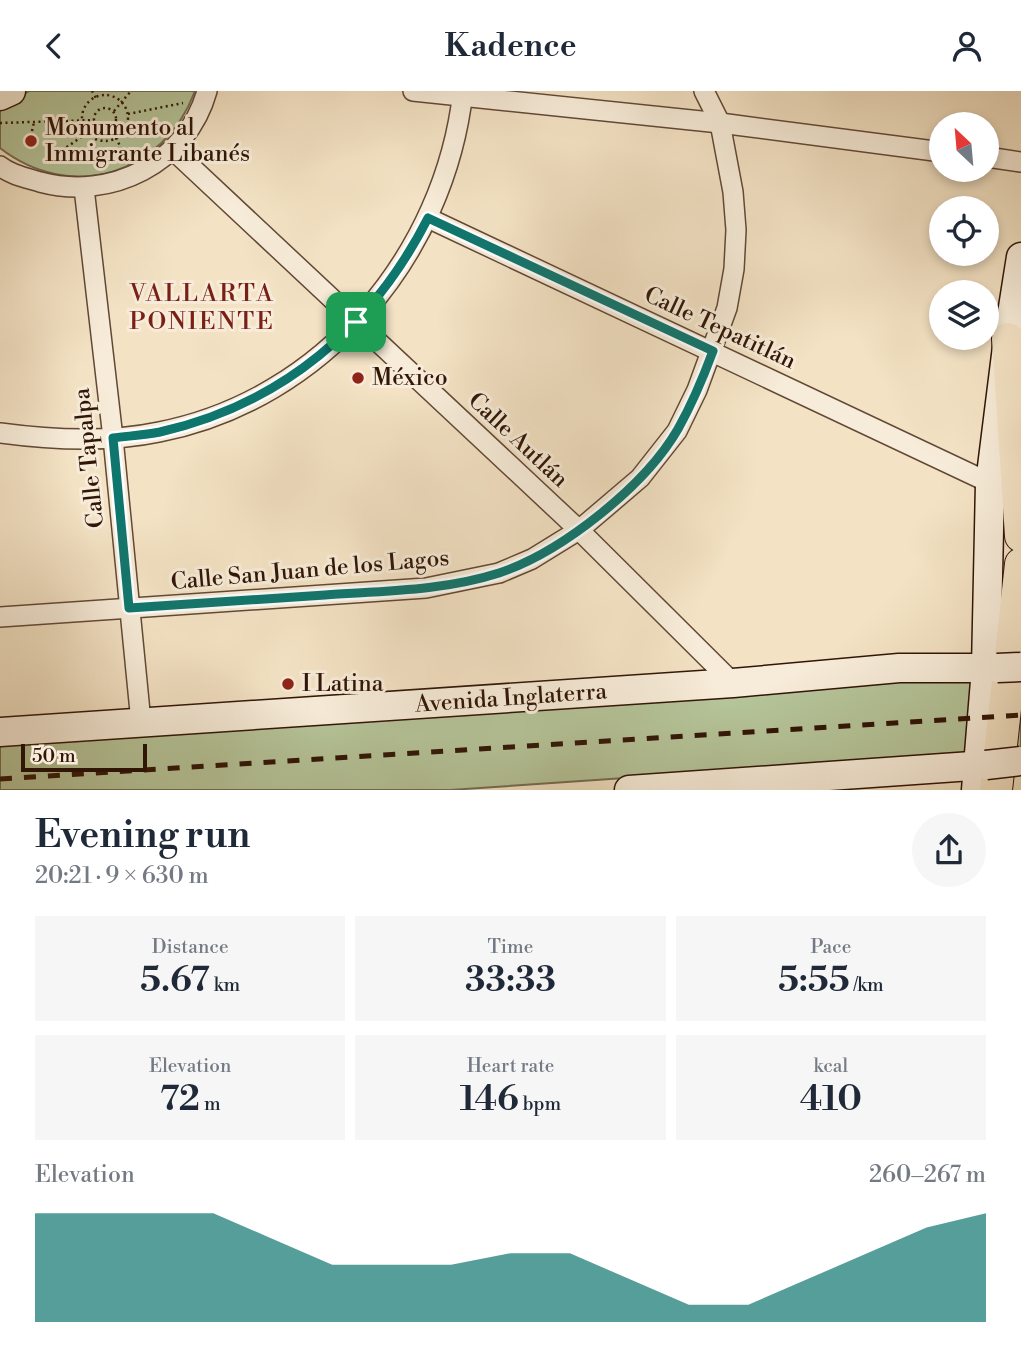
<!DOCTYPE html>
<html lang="en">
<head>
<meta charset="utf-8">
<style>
	body { margin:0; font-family:"Libre Bodoni",serif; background:#f6f6f7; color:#1f2937; height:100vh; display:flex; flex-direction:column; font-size:26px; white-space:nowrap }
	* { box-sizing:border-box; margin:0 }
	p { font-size:23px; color:#747a83 }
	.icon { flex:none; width:38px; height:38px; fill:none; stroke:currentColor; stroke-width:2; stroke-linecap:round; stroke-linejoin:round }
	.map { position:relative; height:699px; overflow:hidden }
	.sheet { display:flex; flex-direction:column; background:#fff; flex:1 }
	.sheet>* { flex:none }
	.needle { width:46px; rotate:334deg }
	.buttons { position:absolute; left:929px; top:21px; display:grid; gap:14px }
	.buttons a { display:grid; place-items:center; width:70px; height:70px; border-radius:50%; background:#fff; box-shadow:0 4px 10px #0003; font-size:35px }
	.scale { position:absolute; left:21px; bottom:18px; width:126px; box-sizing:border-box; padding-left:7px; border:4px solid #311507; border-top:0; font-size:19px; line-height:24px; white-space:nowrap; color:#311507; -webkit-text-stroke:5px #f7ecd9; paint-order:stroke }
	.pin { position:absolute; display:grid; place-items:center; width:60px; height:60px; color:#fff; margin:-30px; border-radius:14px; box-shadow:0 4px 10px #0006 }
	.round { display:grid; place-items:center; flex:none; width:74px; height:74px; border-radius:37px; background:#f6f6f7 }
	.head { display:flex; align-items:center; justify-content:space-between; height:119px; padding:0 35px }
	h1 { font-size:38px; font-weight:600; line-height:52px }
	.figures { display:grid; grid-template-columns:repeat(3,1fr); gap:10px; height:119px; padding:7px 35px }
	.figures div { display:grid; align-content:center; border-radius:0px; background:#f6f6f7; text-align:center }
	.figures b { font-size:35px; font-weight:600 }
	.figures small { font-size:19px; font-weight:400 }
	.figures p { font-size:19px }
	.chart { height:196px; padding:14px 35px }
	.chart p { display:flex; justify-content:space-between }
	.chart svg { width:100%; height:126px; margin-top:7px; fill:#0f766e; opacity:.7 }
	header { display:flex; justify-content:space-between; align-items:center; height:91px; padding:0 35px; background:#fff; font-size:32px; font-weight:600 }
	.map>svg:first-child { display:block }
	.green { fill:#b5c499; stroke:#736c50; stroke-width:2 }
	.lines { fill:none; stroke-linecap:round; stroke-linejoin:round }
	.street-casing { stroke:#624836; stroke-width:22 }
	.secondary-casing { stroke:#311507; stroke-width:31 }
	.primary-casing { stroke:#311507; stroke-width:34 }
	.path { stroke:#311507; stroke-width:2.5; stroke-dasharray:2 3.5; stroke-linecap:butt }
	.street { stroke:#f7ecd9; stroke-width:19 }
	.secondary { stroke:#f7ecd9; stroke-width:28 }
	.primary { stroke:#f3e2c4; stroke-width:32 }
	.rail { stroke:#311507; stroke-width:5; stroke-dasharray:12 12; stroke-linecap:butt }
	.secondary-bridge-casing { stroke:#311507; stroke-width:31; stroke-linecap:butt }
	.secondary-bridge { stroke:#f7ecd9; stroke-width:28 }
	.route-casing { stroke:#fff; stroke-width:14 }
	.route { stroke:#0f766e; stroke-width:9 }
	.poi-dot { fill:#8f2418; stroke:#f7ecd9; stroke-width:2.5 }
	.labels { text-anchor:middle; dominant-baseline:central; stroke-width:6; stroke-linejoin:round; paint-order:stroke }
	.poi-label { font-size:23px; fill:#311507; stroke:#f7ecd9; text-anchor:start }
	.street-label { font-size:23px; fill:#311507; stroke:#f7ecd9 }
	.neighbourhood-label { font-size:24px; letter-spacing:2px; fill:#7a1f14; stroke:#f7ecd9 }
</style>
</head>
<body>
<header><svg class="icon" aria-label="back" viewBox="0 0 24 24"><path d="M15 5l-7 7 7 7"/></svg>Kadence<svg class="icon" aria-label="person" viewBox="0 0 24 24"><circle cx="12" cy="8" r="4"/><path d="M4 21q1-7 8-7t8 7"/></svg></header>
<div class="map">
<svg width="1021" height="699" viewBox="0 0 1021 699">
	<rect width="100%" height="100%" fill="#f3e2c4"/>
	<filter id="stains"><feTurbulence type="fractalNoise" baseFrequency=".00286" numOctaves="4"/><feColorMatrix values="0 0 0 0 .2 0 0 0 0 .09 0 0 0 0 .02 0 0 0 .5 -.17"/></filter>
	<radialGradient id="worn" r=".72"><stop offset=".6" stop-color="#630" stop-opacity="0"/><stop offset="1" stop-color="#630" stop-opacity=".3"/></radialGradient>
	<!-- green -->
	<g class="green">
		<path d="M29,0H195C164,84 71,112 0,57V14Z"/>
		<polygon points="1021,582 1021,660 450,699 0,699 0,652"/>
	</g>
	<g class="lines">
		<!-- street casing -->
		<g class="street-casing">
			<g id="street">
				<polyline points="413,0 720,32 942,61"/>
				<polyline points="173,59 579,439 733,592"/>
				<polyline points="987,66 1021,71"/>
				<path d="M0,75C11,84 27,87 40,91C111,110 187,72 207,0"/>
				<polyline points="84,97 113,347 141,631"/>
				<polyline points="428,127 990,392"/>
				<path d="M0,342C52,349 107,352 159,341C323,309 445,164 463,0"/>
				<polyline points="0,526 426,497 499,482 532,468 579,439 640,387 677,340 697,299 727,217 734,178 736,139 733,101 720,32 704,0"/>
			</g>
		</g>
		<!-- secondary casing -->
		<g class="secondary-casing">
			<g id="secondary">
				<polyline points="0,5 11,0"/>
				<polyline points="0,641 733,592 899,577 997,577"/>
				<polyline points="629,699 986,674"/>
				<polyline points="976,699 986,578 990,392 1008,248 1021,166"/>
			</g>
		</g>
		<!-- primary casing -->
		<g class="primary-casing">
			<g id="primary">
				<polyline points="1008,248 1021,445"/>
				<polyline points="996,699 1021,473"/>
			</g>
		</g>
		<!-- path -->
		<g class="path">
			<polyline points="92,0 96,7"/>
			<circle cx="105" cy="27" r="23"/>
			<circle cx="105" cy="28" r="11"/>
			<polyline points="114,20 131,0"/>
			<polyline points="128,23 183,12"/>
			<polyline points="0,32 94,29"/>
			<polyline points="111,37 127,69"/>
			<polyline points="32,40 34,31"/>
			<polyline points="44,72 87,42"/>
		</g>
		<!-- street -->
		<use href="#street" class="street"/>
		<!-- secondary -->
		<use href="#secondary" class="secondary"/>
		<!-- primary -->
		<use href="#primary" class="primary"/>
		<!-- rail -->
		<polyline class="rail" points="0,688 1021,624"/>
		<!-- secondary-bridge casing -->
		<g class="secondary-bridge-casing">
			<g id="secondary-bridge">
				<polyline points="997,577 1021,576"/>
				<polyline points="986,674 1021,670"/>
			</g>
		</g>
		<!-- secondary-bridge -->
		<use href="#secondary-bridge" class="secondary-bridge"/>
	</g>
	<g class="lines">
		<!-- route casing -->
		<g class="route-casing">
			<path id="route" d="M428,127L713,260C703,287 692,313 678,338C645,395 562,461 499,482C443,500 383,500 325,504C260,508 195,513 129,517L113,347C128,345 145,344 160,341C282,313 372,237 428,127Z"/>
		</g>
		<!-- route -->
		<use href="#route" class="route"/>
	</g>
	<!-- markers -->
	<g class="poi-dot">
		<circle cx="31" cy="50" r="7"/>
		<circle cx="358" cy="287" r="7"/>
		<circle cx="288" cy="593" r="7"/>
	</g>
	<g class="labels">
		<!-- poi labels -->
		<g class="poi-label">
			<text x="45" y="37">Monumento al<tspan x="45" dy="26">Inmigrante Libanés</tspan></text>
			<text x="372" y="287">México</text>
			<text x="302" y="593">I Latina</text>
		</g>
		<!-- street labels -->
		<g class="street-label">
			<text transform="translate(720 237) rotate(25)">Calle Tepatitlán</text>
			<text transform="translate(518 349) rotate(43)">Calle Autlán</text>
			<text transform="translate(89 367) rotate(-96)">Calle Tapalpa</text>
			<text transform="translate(310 479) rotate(-5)">Calle San Juan de los Lagos</text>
			<text transform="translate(511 607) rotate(-4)">Avenida Inglaterra</text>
		</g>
		<!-- neighbourhood labels -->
		<g class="neighbourhood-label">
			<text x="202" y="203">VALLARTA<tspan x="202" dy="28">PONIENTE</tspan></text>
		</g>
	</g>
	<rect width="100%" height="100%" filter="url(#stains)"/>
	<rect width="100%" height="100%" fill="url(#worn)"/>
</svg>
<div class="buttons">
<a><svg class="needle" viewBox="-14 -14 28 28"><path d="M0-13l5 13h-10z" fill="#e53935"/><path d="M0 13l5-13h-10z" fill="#747a83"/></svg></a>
<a><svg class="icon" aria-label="locate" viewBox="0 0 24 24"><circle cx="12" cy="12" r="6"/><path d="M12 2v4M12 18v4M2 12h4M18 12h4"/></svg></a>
<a><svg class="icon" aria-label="layers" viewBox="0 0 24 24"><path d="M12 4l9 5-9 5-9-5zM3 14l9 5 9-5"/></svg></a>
</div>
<div class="scale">50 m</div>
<div class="pin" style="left:356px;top:231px;background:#1e9e55"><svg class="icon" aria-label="arrive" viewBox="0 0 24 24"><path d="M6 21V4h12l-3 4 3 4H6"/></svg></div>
</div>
<section class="sheet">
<div class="head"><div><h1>Evening run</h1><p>20:21 · 9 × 630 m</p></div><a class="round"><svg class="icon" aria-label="share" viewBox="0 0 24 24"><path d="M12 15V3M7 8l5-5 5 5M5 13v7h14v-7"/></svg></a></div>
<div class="figures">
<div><p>Distance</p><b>5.67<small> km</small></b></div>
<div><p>Time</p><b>33:33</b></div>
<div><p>Pace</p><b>5:55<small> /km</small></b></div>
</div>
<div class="figures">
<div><p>Elevation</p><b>72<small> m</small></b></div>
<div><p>Heart rate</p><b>146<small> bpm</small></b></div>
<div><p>kcal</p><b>410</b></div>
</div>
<div class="chart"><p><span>Elevation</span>260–267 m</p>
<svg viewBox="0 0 160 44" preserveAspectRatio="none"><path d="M0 44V6L10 6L20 6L30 6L40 15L50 24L60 24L70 24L80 20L90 20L100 29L110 38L120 38L130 29L140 20L150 11L160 6V44z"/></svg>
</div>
</section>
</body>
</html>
